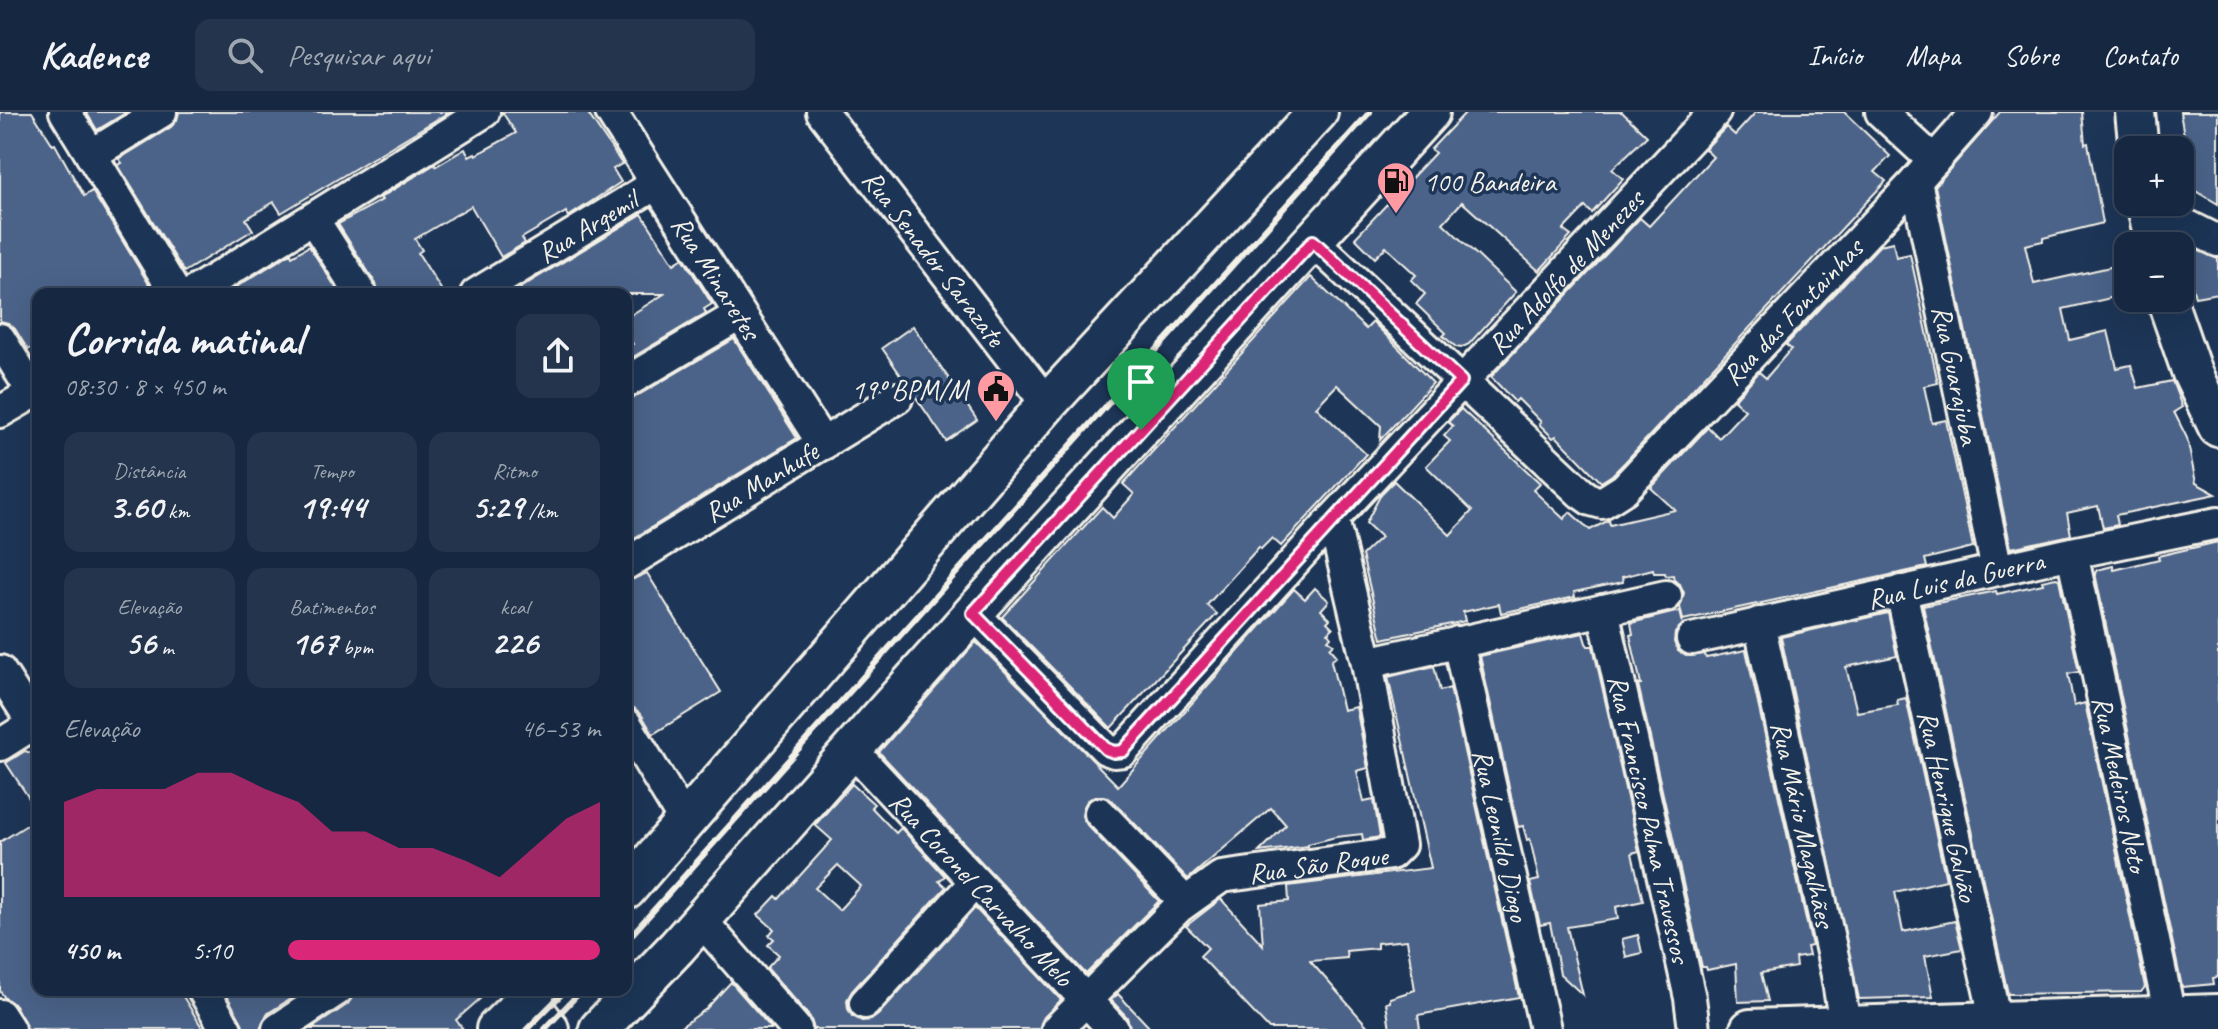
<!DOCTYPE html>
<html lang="pt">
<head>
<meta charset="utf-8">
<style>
	body { margin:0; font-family:Caveat,sans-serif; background:#23344c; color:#f1f3f6; height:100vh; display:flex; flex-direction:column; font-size:30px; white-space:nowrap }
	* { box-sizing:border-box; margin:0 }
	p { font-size:26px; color:#9ea6b1 }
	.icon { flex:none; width:44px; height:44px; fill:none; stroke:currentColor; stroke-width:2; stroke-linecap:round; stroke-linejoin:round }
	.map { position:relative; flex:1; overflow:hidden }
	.side { position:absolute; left:32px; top:176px; width:600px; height:708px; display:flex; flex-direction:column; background:#162841; border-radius:16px; box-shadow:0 8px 32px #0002,0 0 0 2px #35445a }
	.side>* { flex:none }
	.buttons { position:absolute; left:2114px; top:24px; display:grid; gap:16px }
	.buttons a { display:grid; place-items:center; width:80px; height:80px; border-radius:16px; background:#162841; box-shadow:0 8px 32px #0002,0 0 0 2px #35445a; font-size:40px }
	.pin { position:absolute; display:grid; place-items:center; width:68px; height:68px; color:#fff; margin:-82px -34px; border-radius:50% 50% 50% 0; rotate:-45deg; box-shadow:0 0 8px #0007 }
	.pin .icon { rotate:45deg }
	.round { display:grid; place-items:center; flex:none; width:84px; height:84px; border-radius:16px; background:#23344c }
	.head { display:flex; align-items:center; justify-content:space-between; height:136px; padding:0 32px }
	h1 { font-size:44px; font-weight:700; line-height:60px }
	.metrics { display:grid; grid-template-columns:repeat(3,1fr); gap:12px; height:136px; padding:8px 32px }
	.metrics div { display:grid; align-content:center; border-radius:16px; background:#23344c; text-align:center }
	.metrics b { font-size:34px; font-weight:700 }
	.metrics small { font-size:22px; font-weight:400 }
	.metrics p { font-size:22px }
	.chart { height:224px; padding:16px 32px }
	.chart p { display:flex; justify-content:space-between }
	.chart svg { width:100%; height:144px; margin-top:8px; fill:#db2777; opacity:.7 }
	ul { padding:0 32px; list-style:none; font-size:26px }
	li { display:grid; grid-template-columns:128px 96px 1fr; align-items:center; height:60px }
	li i { height:20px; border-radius:10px; background:#db2777 }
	header { display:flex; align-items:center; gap:48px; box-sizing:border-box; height:112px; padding:0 40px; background:#162841; border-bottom:2px solid #35445a }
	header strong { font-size:38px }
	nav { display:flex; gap:44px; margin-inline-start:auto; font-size:28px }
	.search { width:560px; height:72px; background:#23344c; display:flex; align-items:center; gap:20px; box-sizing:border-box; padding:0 28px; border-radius:16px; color:#9ea6b1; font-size:30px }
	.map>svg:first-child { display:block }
	.building { fill:#4b6389; stroke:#f4f1e8; stroke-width:2; fill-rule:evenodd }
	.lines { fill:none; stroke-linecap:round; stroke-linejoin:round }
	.minor-casing { stroke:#f4f1e8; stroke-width:36 }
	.major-casing { stroke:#f4f1e8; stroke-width:44 }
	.minor { stroke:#1d3557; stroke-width:30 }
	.major { stroke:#1d3557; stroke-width:38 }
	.rail { stroke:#f4f1e8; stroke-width:6 }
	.route-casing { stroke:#fff; stroke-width:16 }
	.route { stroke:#db2777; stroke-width:10 }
	.labels { text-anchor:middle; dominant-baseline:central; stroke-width:7; stroke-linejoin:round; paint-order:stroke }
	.poi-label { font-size:28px; fill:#f4f1e8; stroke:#1d3557; text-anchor:start }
	.street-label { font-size:28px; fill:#f4f1e8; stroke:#1d3557 }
</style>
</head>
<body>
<header>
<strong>Kadence</strong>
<div class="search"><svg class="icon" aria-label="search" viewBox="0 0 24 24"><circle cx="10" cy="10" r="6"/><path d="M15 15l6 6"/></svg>Pesquisar aqui</div>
<nav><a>Início</a><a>Mapa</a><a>Sobre</a><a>Contato</a></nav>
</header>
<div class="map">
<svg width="2218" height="917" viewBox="0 0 2218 917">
	<rect width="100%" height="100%" fill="#1d3557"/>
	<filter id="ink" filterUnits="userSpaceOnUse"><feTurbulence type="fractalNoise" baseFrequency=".0125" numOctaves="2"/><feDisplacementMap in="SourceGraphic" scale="16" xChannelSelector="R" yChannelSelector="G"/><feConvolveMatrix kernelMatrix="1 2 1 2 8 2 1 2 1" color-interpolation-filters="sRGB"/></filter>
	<g filter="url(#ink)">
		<!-- building -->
		<g class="building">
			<polygon points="0,0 32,0 53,33 55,32 84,84 92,79 155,182 38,182 38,232 28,238 15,217 8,211 0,209"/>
			<polygon points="86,0 127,0 97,18"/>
			<polygon points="179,0 449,0 281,101 274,90 246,107 253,118 184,160 118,53 122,51 119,47 171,15 177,8"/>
			<polygon points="502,0 587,0 622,52 613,57 621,70 568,105 566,100 522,126 525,131 501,145 471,94 415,127 422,138 418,141 444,182 379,182 376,172 338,112 382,88 380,86 435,52 436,54 465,37 469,44 475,41 476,43 516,21"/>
			<polygon points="1466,0 1622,0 1647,24 1612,57 1623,67 1592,101 1585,95 1563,118 1571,124 1539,159 1462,90 1443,111 1516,180 1469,232 1461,236 1456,235 1443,224 1446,221 1416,192 1425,182 1411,168 1416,163 1386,135 1375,146 1355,126 1435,41 1431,37"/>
			<polygon points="1756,0 1844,0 1890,44 1875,60 1886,69 1625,350 1612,363 1601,370 1556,324 1553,326 1539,312 1541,310 1518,287 1515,290 1491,265 1640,106 1649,114 1713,45 1705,37 1726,15 1735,23"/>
			<polygon points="2000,0 2082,0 2085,32 2088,31 2103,111 2043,126 2043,129 2025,133 2034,172 2128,151 2128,182 2063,197 2070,228 2108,219 2117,256 2131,253 2138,276 2172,269 2182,295 2174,300 2187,326 2196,371 2216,382 2116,403 2118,413 2103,416 2098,394 2067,401 2071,423 2011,436 1935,74"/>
			<polygon points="2180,0 2218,0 2218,92 2193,77"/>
			<polygon points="642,102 674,152 683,146 712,192 704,197 706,201 633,245 627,236 633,232 626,221 626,206 664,182 524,182 520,176"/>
			<polygon points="1893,130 1896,145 1910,142 1938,271 1924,274 1932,311 1946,308 1973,435 1925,447 1927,455 1683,508 1680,495 1684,481 1680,472 1674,468 1673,463 1666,464 1665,461 1654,461 1653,457 1622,465 1623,470 1574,480 1575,485 1501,501 1499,492 1463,500 1465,509 1382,527 1362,443 1381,425 1366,411 1381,382 1394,369 1450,423 1472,399 1426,354 1450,329 1444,324 1453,314 1448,310 1461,297 1540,371 1533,378 1564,407 1570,400 1590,418 1609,408 1610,413 1675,398 1651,376 1708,315 1719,326 1745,298 1734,288 1759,260 1766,266 1791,237 1786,233 1880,133"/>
			<polygon points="2181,131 2218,147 2218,181 2195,185"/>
			<polygon points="309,134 340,182 225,182 291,141 292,144"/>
			<polygon points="1311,165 1366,217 1373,210 1433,271 1380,328 1381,314 1337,273 1316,295 1366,342 1281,434 1272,426 1261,437 1259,435 1207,493 1217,502 1111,616 1002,505 1102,395 1113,406 1134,382 1123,372"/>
			<polygon points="913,214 977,308 946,329 882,236"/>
			<polygon points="734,227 797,326 626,431 626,288 635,285"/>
			<polygon points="2218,430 2218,865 2213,866 2214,872 2182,875 2095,461 2097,458 2113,454 2114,458 2159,447 2158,444"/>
			<polygon points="647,461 721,580 653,622 641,602 634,596 626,594 626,470"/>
			<polygon points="2056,466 2059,467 2079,560 2068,562 2074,594 2085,591 2145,875 2141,880 2008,882 1923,494 1996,479 1997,482 2043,472 2042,469"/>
			<polygon points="1315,476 1329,489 1321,498 1330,507 1327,510 1333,516 1328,521 1331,525 1328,528 1334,532 1330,536 1337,544 1331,549 1343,598 1356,595 1368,656 1357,659 1364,690 1374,688 1380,725 1363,728 1362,722 1336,725 1308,732 1308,734 1259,740 1286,713 1271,696 1188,767 1113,689 1104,684 1095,684 1087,689 1083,697 1082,704 1087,713 1159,789 1086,862 879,640 976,530 1118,674 1294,477 1305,487"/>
			<polygon points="1680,499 1683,512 1675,521 1674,530 1678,539 1686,544 1705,542 1706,546 1746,538 1812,834 1807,835 1809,844 1795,846 1796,855 1761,861 1768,889 1738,890 1736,852 1707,858 1706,855 1702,855 1638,572 1641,572 1630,523 1633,522 1631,511"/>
			<polygon points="1888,501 1897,544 1846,555 1857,600 1898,593 1897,588 1906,586 1946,768 1895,780 1903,820 1955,809 1962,837 1925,844 1933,885 1859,887 1781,525"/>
			<polygon points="1583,521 1586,531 1588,534 1593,534 1639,739 1632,741 1643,789 1616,795 1618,807 1567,815 1583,883 1560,862 1550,811 1540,813 1530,770 1539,768 1530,727 1527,728 1523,714 1518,715 1480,544"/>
			<polygon points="1434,554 1440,579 1450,576 1519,885 1418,903 1420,917 1390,917 1386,891 1390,890 1390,886 1415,878 1407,828 1377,831 1377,836 1346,839 1347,846 1310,849 1370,917 1269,917 1200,844 1208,836 1186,814 1221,787 1263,833 1260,792 1289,789 1288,774 1431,756 1388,565"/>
			<polygon points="25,639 34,642 38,648 38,700 6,651"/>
			<path d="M852,672L874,692L871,695L896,721L901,716L945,764L939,769L946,775L852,879L847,888L848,897L852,904L862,909L871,908L878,903L975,796L1061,888L1044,905L1039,917H814L810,905L767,856L779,843L768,833L774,827L769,823L774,817L758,803L776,784L779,787L832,728L815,713ZM838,753L861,774L839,798L815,776Z"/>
			<polygon points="38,706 38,878 179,878 203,917 27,917 15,893 5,886 0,879 0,730"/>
			<polygon points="1638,823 1642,841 1626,845 1622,827"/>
			<polygon points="731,870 772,917 678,917 706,897"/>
			<polygon points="224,878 304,878 267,902 260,917 245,917"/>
			<polygon points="355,878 490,878 456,908 463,917 311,917 348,892"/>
			<polygon points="1118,882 1151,917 1130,917 1127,905 1111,888"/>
		</g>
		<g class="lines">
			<!-- minor casing -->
			<g class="minor-casing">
				<g id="minor">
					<polyline points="65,0 176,182"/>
					<path id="s1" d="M611,0L823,332"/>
					<path id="s2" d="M822,0L1047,292"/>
					<polyline points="1881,0 1934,49"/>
					<polyline points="91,43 161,0"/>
					<path id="s3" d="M1916,69L1997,458"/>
					<polyline points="2146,93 2218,129"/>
					<polyline points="313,107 361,182"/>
					<path id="s4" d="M1313,129L1581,381L1591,388L1602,391L1624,377L1916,69L1977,0"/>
					<polyline points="191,182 484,0"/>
					<path id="s5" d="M476,182L656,72"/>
					<polyline points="0,227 33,281"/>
					<polyline points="626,270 739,203"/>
					<polyline points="0,300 38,278"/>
					<path id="s6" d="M2072,441L2170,904"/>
					<path id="s7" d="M626,452L897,286"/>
					<path id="s8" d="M1901,479L1996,910"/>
					<path id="s9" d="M1603,498L1690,886L1694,917"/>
					<path id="s10" d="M973,501L1106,637L1114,640L1123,639L1333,407L1715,0"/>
					<path id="s11" d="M1759,511L1837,863L1845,914"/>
					<path id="s12" d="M1692,527L2072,441L2218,411"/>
					<path id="s13" d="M1458,530L1545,917"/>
					<polyline points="1367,551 1666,484"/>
					<polyline points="0,559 38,619"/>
					<polyline points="626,612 685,710"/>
					<polyline points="0,633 38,609"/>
					<path id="s14" d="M852,638L1113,917"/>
					<polyline points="1100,701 1185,790"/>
					<polyline points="701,808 796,917"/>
					<polyline points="203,878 226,917"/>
					<polyline points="865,891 975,770"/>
					<polyline points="0,903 9,917"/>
					<polyline points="278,917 337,878"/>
					<path id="s15" d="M1057,917L1179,795L1221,765L1391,742L1400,733L1367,551L1333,407"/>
				</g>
			</g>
			<!-- major casing -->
			<g class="major-casing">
				<g id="major">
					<polyline points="2135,0 2139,38"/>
					<polyline points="2146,90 2155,134"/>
					<polyline points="2166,186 2192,261 2218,315"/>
					<polyline points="626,778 1047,292 1318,0"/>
					<polyline points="527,888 549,917"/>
					<polyline points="496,917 536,878"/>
					<polyline points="599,917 677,835 973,501 1430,0"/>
					<polyline points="1750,917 2218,902"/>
				</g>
			</g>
			<!-- minor -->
			<use href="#minor" class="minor"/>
			<!-- major -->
			<use href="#major" class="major"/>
			<!-- rail -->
			<g class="rail">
				<polyline points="626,829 1370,0"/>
				<polyline points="527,917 566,878"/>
				<polyline points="545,917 582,878"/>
			</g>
		</g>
	</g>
	<g class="lines" filter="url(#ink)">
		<!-- route casing -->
		<g class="route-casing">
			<polygon id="route" points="1313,129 1461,269 1123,639 1114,640 1106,637 973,501"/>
		</g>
		<!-- route -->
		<use href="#route" class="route"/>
	</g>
	<!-- icons -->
	<defs>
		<g id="fuel-pin" transform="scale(2)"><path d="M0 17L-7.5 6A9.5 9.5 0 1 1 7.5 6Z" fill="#ff9aa2" stroke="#1d3557"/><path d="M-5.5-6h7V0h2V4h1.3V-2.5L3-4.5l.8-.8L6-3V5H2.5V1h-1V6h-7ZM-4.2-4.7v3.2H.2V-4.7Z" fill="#111"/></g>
		<g id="civic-pin" transform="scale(2)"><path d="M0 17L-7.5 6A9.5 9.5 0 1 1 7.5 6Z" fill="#ff9aa2" stroke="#1d3557"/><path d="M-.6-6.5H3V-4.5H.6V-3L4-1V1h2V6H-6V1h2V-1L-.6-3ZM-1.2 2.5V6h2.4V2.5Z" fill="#111"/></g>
	</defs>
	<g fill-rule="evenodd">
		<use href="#fuel-pin" x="1396" y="69"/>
		<use href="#civic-pin" x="996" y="277"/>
	</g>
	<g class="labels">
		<!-- poi labels -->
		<g class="poi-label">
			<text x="1424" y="69">100 Bandeira</text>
			<text x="968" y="277" text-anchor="end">19º BPM/M</text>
		</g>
		<!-- street labels -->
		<g class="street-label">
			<text stroke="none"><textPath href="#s5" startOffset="130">Rua Argemil</textPath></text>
			<text stroke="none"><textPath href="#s2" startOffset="184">Rua Senador Sarazate</textPath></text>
			<text stroke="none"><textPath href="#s10" startOffset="860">Rua Adolfo de Menezes</textPath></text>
			<text stroke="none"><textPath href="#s1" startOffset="196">Rua Minaretes</textPath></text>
			<text stroke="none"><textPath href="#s4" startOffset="662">Rua das Fontainhas</textPath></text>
			<text stroke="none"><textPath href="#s3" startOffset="198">Rua Guarajuba</textPath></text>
			<text stroke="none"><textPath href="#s7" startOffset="158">Rua Manhufe</textPath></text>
			<text stroke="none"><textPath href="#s12" startOffset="270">Rua Luis da Guerra</textPath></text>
			<text stroke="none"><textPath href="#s6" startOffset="236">Rua Medeiros Neto</textPath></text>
			<text stroke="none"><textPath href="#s8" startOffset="220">Rua Henrique Galvão</textPath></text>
			<text stroke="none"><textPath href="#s9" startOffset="214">Rua Francisco Palma Travessos</textPath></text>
			<text stroke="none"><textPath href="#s11" startOffset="206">Rua Mário Magalhães</textPath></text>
			<text stroke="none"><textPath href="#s13" startOffset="198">Rua Leonildo Diogo</textPath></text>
			<text stroke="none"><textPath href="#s15" startOffset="322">Rua São Roque</textPath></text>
			<text stroke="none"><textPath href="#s14" startOffset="190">Rua Coronel Carvalho Melo</textPath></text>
		</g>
	</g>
</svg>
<div class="buttons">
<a>+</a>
<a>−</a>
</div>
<div class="pin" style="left:1141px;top:318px;background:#1e9e55"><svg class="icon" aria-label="arrive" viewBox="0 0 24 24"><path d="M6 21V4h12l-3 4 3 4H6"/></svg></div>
<section class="side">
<div class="head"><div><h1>Corrida matinal</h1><p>08:30 · 8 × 450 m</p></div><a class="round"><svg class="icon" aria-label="share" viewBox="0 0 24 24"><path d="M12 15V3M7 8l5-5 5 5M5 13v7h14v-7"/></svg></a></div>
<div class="metrics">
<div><p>Distância</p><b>3.60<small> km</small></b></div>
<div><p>Tempo</p><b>19:44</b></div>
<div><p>Ritmo</p><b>5:29<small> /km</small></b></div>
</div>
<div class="metrics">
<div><p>Elevação</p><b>56<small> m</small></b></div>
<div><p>Batimentos</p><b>167<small> bpm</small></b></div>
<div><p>kcal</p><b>226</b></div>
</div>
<div class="chart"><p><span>Elevação</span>46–53 m</p>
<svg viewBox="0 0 160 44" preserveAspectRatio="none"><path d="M0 44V15L10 11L20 11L30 11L40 6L50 6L60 11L70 15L80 24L90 24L100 29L110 29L120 33L130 38L140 29L150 20L160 15V44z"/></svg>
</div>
<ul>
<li><b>450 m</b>5:10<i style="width:100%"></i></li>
</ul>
</section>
</div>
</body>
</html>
